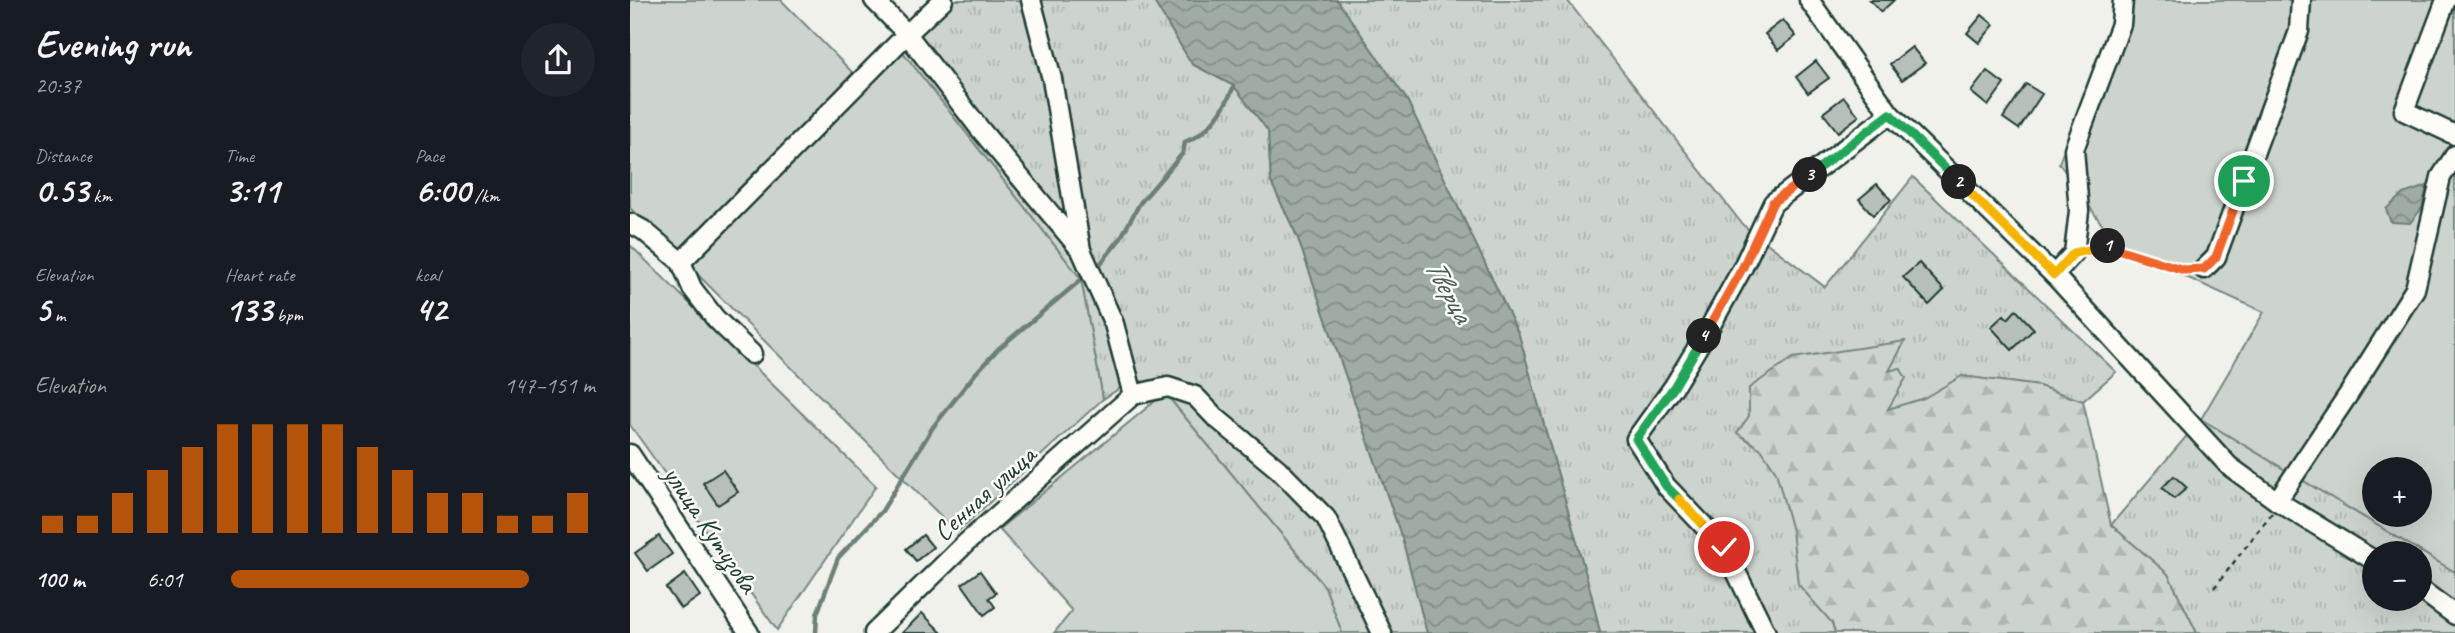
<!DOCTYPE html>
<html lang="en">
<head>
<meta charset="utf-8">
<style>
	body { margin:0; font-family:Caveat,sans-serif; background:#20242c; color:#f1f3f6; height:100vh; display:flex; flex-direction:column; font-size:26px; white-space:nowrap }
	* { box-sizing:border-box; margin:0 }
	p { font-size:23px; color:#9ea1a6 }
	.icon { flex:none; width:38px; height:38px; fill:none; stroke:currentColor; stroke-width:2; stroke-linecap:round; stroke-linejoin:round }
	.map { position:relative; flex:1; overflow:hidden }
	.drawer { display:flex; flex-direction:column; background:#171b24; width:630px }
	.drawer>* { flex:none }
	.buttons { position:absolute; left:1732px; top:457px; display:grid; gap:14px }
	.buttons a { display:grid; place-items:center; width:70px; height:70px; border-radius:50%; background:#171b24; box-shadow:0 7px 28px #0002; font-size:35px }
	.pin { position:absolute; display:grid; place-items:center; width:60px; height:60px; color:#fff; margin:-30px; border:4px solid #fff; border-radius:50%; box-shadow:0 2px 7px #0007 }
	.km { position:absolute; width:35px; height:35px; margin:-18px; border-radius:50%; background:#222; color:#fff; font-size:19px; line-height:35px; text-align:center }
	.round { display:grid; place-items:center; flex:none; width:74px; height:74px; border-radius:37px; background:#20242c }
	.overview { display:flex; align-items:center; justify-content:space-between; height:119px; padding:0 35px }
	h1 { font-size:38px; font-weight:700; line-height:52px }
	.figures { display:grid; grid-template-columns:repeat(3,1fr); gap:10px; height:119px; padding:7px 35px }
	.figures div { display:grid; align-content:center }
	.figures b { font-size:35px; font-weight:700 }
	.figures small { font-size:19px; font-weight:400 }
	.figures p { font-size:19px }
	.chart { height:196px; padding:14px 35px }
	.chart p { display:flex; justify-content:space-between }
	.chart svg { width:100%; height:126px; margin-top:7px; stroke:#b45309; stroke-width:6 }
	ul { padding:0 35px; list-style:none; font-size:23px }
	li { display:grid; grid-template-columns:112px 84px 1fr; align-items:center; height:52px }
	li i { height:18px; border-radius:9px; background:#b45309 }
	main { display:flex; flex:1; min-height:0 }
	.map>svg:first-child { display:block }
	.grass { fill:url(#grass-tufts); stroke:#768880; stroke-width:2; fill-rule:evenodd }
	.forest { fill:url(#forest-firs); stroke:#768880; stroke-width:2 }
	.green { fill:#cdd3cd; stroke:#768880; stroke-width:2; fill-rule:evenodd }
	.water { fill:url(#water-waves); stroke:#6c8077; stroke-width:2 }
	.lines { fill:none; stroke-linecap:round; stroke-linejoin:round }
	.stream { stroke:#6c8077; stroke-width:4.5 }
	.building { fill:#b6bfb8; stroke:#1f3d34; stroke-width:2 }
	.minor-casing { stroke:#1f3d34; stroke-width:23 }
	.path { stroke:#1f3d34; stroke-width:2.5; stroke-dasharray:5 5; stroke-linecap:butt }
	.minor { stroke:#fdfcf7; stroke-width:18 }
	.split-1-casing { stroke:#fff; stroke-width:14 }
	.split-2-casing { stroke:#fff; stroke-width:14 }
	.split-3-casing { stroke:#fff; stroke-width:14 }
	.split-4-casing { stroke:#fff; stroke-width:14 }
	.split-5-casing { stroke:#fff; stroke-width:14 }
	.split-6-casing { stroke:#fff; stroke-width:14 }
	.split-1 { stroke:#f0652b; stroke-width:9 }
	.split-2 { stroke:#f5b400; stroke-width:9 }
	.split-3 { stroke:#22a559; stroke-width:9 }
	.split-4 { stroke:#f0652b; stroke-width:9 }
	.split-5 { stroke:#22a559; stroke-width:9 }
	.split-6 { stroke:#f5b400; stroke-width:9 }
	.labels { text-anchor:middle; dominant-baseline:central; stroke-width:5; stroke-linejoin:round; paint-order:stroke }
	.street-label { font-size:28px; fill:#1f3d34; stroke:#fdfcf7 }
	.water-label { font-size:30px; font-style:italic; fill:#455e56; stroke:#fdfcf7 }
</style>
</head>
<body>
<main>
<section class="drawer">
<div class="overview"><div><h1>Evening run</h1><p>20:37</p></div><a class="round"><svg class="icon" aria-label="share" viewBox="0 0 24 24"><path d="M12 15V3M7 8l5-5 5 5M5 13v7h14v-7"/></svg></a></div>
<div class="figures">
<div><p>Distance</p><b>0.53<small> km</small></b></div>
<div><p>Time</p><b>3:11</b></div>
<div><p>Pace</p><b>6:00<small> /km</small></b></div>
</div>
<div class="figures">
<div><p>Elevation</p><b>5<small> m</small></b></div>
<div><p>Heart rate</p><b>133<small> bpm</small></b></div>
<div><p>kcal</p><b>42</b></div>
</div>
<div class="chart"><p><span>Elevation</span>147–151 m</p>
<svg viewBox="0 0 160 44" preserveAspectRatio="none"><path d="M5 44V38M15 44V38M25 44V30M35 44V22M45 44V14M55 44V6M65 44V6M75 44V6M85 44V6M95 44V14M105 44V22M115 44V30M125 44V30M135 44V38M145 44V38M155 44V30"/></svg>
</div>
<ul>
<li><b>100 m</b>6:01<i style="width:82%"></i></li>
</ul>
</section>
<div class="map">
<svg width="1825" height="633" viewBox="0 0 1825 633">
	<defs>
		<pattern id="grass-tufts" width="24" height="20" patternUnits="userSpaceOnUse" patternTransform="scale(1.75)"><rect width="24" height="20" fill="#cdd3cd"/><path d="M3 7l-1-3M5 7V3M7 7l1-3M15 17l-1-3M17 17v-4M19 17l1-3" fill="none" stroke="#b0b6b1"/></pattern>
		<pattern id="forest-firs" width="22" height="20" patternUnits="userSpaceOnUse" patternTransform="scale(1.75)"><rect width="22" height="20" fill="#cdd3cd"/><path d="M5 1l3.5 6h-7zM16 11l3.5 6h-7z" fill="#b0b6b1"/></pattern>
		<pattern id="water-waves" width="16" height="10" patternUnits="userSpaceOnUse" patternTransform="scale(1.75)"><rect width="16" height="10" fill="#9faca4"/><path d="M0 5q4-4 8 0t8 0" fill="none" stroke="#818d86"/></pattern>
	</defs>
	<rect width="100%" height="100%" fill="#f0f1eb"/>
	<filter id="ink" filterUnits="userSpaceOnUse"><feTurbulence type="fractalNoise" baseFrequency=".0143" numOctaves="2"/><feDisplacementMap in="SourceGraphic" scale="14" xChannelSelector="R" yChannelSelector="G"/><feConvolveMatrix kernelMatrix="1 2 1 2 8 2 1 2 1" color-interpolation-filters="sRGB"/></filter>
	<g filter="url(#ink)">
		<!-- grass -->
		<g class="grass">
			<polygon points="301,0 523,0 562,64 604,86 638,131 641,182 667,236 772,538 797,633 712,633 695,587 535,393 511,381 495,385 473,399 451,279 271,50"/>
			<polygon points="707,0 937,0 1113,225 1195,287 1283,177 1486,372 1453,401 1409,386 1332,376 1274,633 970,633 961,593 889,335 777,100"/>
			<path d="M1571,419L1825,572V633H1567L1538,574L1481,525ZM1745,553H1790V598H1745Z"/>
		</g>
		<!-- forest -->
		<polygon class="forest" points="1275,341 1259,371 1270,368 1276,378 1258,409 1294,398 1332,376 1409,386 1453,401 1481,525 1538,574 1567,633 1205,633 1202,623 1168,584 1162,531 1146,472 1131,449 1107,433 1119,416 1119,388 1163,358"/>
		<!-- green -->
		<g class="green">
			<polygon points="0,0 151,0 223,73 48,257 0,208"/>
			<path d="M1483,0H1825V572L1571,419L1634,312L1487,246L1429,163L1484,16ZM1745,469H1790V514H1745Z"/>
			<polygon points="271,50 451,279 473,399 327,532 59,266"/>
			<polygon points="0,245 246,486 147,630 0,425"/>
			<polygon points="535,393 695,587 712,633 424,633 442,611 369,529"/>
		</g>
		<!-- water -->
		<g class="water">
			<polygon points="523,0 707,0 777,100 889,335 961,593 970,633 797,633 772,538 667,236 641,182 638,131 604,86 562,64"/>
			<polygon points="1797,186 1792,208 1780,223 1761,222 1756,209 1773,194"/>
		</g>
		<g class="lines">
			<!-- stream -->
			<g class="stream">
				<path d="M467,268L490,239L510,203L553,153L555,142C579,134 595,108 604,86"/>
				<polyline points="186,633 187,614 208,558 252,511 303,427 345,374 368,349 452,279"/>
			</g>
		</g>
		<!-- building -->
		<g class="building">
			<polygon points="1240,0 1264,0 1251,12"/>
			<polygon points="1352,15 1364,25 1349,43 1337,33"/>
			<polygon points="1153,20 1166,36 1148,50 1135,34"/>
			<polygon points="1282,47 1295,63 1272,80 1260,64"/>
			<polygon points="1186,61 1199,78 1178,93 1166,77"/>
			<polygon points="1357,71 1374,84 1358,106 1341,92"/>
			<polygon points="1396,84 1412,94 1389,129 1373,118"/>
			<polygon points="1214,97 1229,116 1208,132 1193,113"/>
			<polygon points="1247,184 1261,200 1243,215 1229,199"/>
			<polygon points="1289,263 1314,290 1299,305 1273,277"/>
			<polygon points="1386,310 1404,329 1382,350 1361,327 1374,315 1378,319"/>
			<polygon points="93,470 108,492 88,505 73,483"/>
			<polygon points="1544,476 1557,488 1544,499 1532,488"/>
			<polygon points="293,535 303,547 286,561 276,549"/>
			<polygon points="29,536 42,554 18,571 5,553"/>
			<polygon points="350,571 366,593 359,598 365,607 354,615 332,584"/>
			<polygon points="55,574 70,596 51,609 36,588"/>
			<polygon points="292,613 312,633 272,633"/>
		</g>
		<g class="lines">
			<!-- minor casing -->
			<g class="minor-casing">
				<g id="minor">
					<polyline points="244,0 277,34 350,129 449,248"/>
					<polyline points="401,0 422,79 451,250 484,324 503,395"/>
					<polyline points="1179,0 1260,114 1424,275 1599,466 1647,501 1745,561"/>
					<polyline points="1816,0 1774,111 1825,135"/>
					<polyline points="0,223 13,230 51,262 62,288 85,318 122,354"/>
					<polyline points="51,262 277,34 313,0"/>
					<polyline points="1574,269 1586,257 1669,31 1671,0"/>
					<polyline points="1424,275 1444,253 1449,211 1444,149 1491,24 1493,0"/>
					<polyline points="503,395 538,387 565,396 585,417 648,469 696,518 752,633"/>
					<polyline points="0,454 119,633"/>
					<polyline points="1647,501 1720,392 1785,289 1811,177 1825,155"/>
					<polyline points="1790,589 1825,615"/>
					<polyline points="244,633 336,543 503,395"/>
					<polyline points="1136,633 1094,547 1036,486 1006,439 1044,386 1081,325 1113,267 1143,203 1260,114"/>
				</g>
			</g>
			<!-- path -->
			<g class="path">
				<polyline points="1461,249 1481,245 1558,270"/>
				<polyline points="1584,588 1642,513"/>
			</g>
			<!-- minor -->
			<use href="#minor" class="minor"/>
		</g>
	</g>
	<g class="lines" filter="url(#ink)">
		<!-- split-1 casing -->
		<g class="split-1-casing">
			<polyline id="split-1" points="1478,246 1554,270 1574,269 1586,257 1614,181"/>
		</g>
		<!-- split-2 casing -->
		<g class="split-2-casing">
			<polyline id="split-2" points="1329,182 1424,275 1444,253 1478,246"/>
		</g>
		<!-- split-3 casing -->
		<g class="split-3-casing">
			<polyline id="split-3" points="1180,175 1260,114 1329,182"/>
		</g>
		<!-- split-4 casing -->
		<g class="split-4-casing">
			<polyline id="split-4" points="1074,336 1113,267 1143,202 1180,175"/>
		</g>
		<!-- split-5 casing -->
		<g class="split-5-casing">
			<polyline id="split-5" points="1049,499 1036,486 1006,439 1044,387 1074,336"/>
		</g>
		<!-- split-6 casing -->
		<g class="split-6-casing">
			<polyline id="split-6" points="1049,499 1094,547"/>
		</g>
		<!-- split-1 -->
		<use href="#split-1" class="split-1"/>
		<!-- split-2 -->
		<use href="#split-2" class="split-2"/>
		<!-- split-3 -->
		<use href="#split-3" class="split-3"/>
		<!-- split-4 -->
		<use href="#split-4" class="split-4"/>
		<!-- split-5 -->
		<use href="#split-5" class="split-5"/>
		<!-- split-6 -->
		<use href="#split-6" class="split-6"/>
	</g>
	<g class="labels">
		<!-- street labels -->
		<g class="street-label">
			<text transform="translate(354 493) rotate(-42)">Сенная улица</text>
			<text transform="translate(81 529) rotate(56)">улица Кутузова</text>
		</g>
		<!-- water labels -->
		<g class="water-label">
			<text transform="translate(819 290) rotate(61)">Тверца</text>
		</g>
	</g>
</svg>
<div class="buttons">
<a>+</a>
<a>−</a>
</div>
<div class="pin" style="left:1614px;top:181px;background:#1e9e55"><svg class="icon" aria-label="arrive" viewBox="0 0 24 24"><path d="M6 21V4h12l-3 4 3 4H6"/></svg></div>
<div class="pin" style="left:1094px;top:547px;background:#d93025"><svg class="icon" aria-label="check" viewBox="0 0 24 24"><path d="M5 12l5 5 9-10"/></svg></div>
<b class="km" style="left:1478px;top:246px">1</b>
<b class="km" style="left:1329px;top:182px">2</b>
<b class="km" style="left:1180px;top:175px">3</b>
<b class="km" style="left:1074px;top:336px">4</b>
</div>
</main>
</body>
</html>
